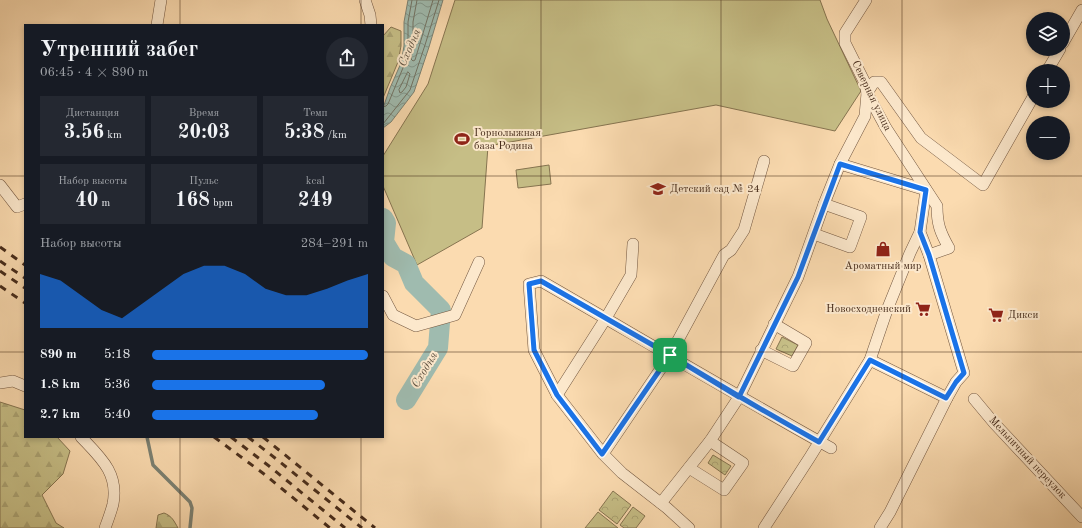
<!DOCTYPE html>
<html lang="ru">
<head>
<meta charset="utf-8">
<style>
	body { margin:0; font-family:"Old Standard TT",serif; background:#242831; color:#f1f3f6; height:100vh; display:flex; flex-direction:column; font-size:15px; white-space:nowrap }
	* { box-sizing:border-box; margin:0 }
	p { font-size:13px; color:#9ea1a6 }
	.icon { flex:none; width:22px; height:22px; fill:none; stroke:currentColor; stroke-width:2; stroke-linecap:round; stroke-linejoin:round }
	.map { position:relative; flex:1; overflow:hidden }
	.side { position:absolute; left:24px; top:24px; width:360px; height:414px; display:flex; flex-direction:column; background:#171b24; border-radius:0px; box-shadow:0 2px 6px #0003 }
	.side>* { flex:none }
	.buttons { position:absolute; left:1026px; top:12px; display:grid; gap:8px }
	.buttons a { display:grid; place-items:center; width:44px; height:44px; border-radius:50%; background:#171b24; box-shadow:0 2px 6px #0003; font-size:20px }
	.pin { position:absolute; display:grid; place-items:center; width:34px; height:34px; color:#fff; margin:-17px; border-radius:8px; box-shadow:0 2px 6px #0006 }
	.round { display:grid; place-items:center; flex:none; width:42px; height:42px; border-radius:21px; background:#242831 }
	.summary { display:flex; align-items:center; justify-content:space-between; height:68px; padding:0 16px }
	h1 { font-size:22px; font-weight:700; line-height:30px }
	.metrics { display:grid; grid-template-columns:repeat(3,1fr); gap:6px; height:68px; padding:4px 16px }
	.metrics div { display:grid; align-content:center; border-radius:0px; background:#242831; text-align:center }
	.metrics b { font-size:20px; font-weight:700 }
	.metrics small { font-size:11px; font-weight:400 }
	.metrics p { font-size:11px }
	.chart { height:112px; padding:8px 16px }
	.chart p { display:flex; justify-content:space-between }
	.chart svg { width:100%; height:72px; margin-top:4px; fill:#1a73e8; opacity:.7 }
	ul { padding:0 16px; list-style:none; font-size:13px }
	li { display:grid; grid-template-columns:64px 48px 1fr; align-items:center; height:30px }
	li i { height:10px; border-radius:5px; background:#1a73e8 }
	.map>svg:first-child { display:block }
	.forest { fill:url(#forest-firs); stroke:#867450 }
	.park { fill:url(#park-crowns); stroke:#867450 }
	.pitch { fill:#c6be86; stroke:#867450 }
	.water { fill:url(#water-waves); stroke:#7b8173 }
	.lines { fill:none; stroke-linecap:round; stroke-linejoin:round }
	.shore { stroke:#727364; stroke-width:1 }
	.stream { stroke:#7b8173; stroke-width:3.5 }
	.river { stroke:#9fbbaf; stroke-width:20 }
	.minor-casing { stroke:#735740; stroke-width:12 }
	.minor { stroke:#fce8cc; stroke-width:11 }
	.rail { stroke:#462b1a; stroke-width:3; stroke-dasharray:7 7; stroke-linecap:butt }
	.route-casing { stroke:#fff; stroke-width:8 }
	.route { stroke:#1a73e8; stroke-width:5 }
	.grid { fill:none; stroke:#462b1a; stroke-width:1; stroke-opacity:0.55 }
	.labels { text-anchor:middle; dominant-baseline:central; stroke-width:4; stroke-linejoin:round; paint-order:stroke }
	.street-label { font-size:11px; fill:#462b1a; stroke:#fce8cc }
	.poi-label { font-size:11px; fill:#462b1a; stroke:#fce8cc; text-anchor:start }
	.water-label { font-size:12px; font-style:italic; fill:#5c4f3f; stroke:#fce8cc }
</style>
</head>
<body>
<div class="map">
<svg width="1082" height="528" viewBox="0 0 1082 528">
	<defs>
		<pattern id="forest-firs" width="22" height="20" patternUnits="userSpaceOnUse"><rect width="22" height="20" fill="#c6be86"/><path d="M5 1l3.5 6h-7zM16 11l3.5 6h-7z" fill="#aba373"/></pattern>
		<pattern id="park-crowns" width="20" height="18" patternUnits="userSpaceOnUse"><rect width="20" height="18" fill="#c6be86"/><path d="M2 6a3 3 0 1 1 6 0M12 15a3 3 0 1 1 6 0" fill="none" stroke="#aba373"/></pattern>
		<pattern id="water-waves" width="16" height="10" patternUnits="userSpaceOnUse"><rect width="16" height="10" fill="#9fbbaf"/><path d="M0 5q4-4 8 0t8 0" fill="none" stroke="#83988e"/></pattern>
	</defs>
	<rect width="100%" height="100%" fill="#fbdbb0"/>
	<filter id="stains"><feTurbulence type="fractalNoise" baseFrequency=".005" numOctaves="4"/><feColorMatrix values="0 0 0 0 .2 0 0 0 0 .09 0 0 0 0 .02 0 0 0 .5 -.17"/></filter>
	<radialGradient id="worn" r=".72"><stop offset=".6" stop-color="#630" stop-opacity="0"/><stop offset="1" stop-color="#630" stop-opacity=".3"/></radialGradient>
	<!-- forest -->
	<g class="forest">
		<polygon points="391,27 401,31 401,46 398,62 383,98 383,36"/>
		<polygon points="0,402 25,410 25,437 57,437 70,451 63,474 42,495 56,523 64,528 0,528"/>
		<path d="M164,513C172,516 174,521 178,528H156L158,515Z"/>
	</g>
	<!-- park -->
	<g class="park">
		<polygon points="782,337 798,345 792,356 776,349"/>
		<polygon points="713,455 731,466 725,475 708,463"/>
		<polygon points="613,491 631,505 617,524 599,510"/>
		<polygon points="633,507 645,516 636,528 624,528 620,525"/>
	</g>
	<!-- pitch -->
	<g class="pitch">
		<polygon points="455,0 820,0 827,19 861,91 835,131 716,105 488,146 482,228 417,265 383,186 383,156 428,84"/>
		<polygon points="549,165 551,184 518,188 516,170"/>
		<polygon points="598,512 618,528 585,528"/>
	</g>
	<!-- water -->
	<polygon class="water" points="408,0 443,0 429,47 414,92 391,122 383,128 383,108 390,88 401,63 404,46 404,22"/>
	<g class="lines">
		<!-- shore -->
		<g class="shore">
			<polyline points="417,0 413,22 413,46 411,59 413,61 415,60 433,0"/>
			<polygon points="408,72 410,74 406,87 402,92 400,93 399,90"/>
			<polyline points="383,107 386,106 388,104 405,63 408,46 408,22 412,0"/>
			<polyline points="383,124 410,90 425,45 439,0"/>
		</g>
		<!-- stream -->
		<polyline class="stream" points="147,437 153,465 190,502 192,508 190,528"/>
		<!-- river -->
		<polyline class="river" points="383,218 386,223 384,242 393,257 406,264 414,283 441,310 438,348 406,400"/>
		<!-- minor casing -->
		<g class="minor-casing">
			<g id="minor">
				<polyline points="365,0 370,15 371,25"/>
				<path d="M866,0L845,33V43L865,83L867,93L886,128L937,206C937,224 940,232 949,248L929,255"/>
				<polyline points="157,25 161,0"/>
				<polyline points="1063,43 1082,10"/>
				<polyline points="1047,71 1060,49"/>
				<polyline points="840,164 865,116 867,93 874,82 881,82 921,138 983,185 1033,97"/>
				<polyline points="0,185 17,207 25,204"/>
				<polyline points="814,234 850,247 861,217 824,204"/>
				<polyline points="383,296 393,315 416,326 455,315 479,262"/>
				<polyline points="761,350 793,366 806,343 774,324"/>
				<polyline points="870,360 947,398"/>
				<polyline points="0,383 13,381 25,386"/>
				<polyline points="557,395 606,318 631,275 633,244"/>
				<polyline points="974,399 994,423 1082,517"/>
				<path d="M81,437C100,457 119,473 113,504C111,512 108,520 105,528"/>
				<polyline points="603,454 670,355 724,255 731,250 744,230 764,161"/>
				<polyline points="689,468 724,490 743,463 710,441"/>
				<polyline points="661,503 710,441 739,397 798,277 824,204 840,164 926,190"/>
				<path d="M689,528L667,508L622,473L603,454L557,395L534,350L529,284L541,281C638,337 734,394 831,448"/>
				<polyline points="764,528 810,457 870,360 887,310 910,253 920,232"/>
				<polyline points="880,528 890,512 947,398 956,382 964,373 929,255 920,232 926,190"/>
			</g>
		</g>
		<!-- minor -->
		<use href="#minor" class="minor"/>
		<!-- rail -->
		<g class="rail">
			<polyline points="0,247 25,265"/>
			<polyline points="0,261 25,278"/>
			<polyline points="0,271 25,288"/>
			<polyline points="0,286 25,303"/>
			<polyline points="214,437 264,474 330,528"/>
			<polyline points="231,437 269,466 345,528"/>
			<polyline points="248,437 275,458 362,528"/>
			<polyline points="263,437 375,528"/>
		</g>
	</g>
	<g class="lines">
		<!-- route casing -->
		<g class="route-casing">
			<path id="route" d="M670,355L541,281L529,284L534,350L557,395L602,454L670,355C719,385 769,414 819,442L870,360L946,398L956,382L964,373L929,255L920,232L926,190L840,164L798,277L739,397L670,355"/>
		</g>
		<!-- route -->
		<use href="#route" class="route"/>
	</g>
	<!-- grid -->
	<path class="grid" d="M180,0V25M361,0V25M541,0V528M721,0V528M902,0V528M0,176H25M383,176H1082M0,352H25M383,352H1082M180,437V528M361,437V528"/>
	<!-- icons -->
	<defs>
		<g id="stadium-bare" transform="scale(1.2)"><path d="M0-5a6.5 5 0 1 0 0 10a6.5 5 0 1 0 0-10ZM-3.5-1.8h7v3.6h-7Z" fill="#8f2418" stroke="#fce8cc" stroke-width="2.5" paint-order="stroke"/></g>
		<g id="school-bare" transform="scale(1.2)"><path d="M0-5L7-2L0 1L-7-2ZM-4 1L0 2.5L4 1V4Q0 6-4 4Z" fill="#8f2418" stroke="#fce8cc" stroke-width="2.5" paint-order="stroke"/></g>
		<g id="shop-bare" transform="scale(1.2)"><path d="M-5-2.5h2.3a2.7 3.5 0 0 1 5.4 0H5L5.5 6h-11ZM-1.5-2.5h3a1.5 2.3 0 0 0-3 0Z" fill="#8f2418" stroke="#fce8cc" stroke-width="2.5" paint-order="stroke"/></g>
		<g id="supermarket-bare" transform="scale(1.2)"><path d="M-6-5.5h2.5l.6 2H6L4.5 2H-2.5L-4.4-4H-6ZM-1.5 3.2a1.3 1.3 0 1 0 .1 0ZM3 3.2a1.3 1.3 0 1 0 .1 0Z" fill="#8f2418" stroke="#fce8cc" stroke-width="2.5" paint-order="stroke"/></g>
	</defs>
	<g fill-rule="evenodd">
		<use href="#stadium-bare" x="462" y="139"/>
		<use href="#school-bare" x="658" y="189"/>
		<use href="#shop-bare" x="883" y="249"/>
		<use href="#supermarket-bare" x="923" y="309"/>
		<use href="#supermarket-bare" x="996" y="315"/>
	</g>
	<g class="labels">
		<!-- street labels -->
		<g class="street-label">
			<text transform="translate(871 96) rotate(64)">Северная улица</text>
			<text transform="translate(1027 458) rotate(47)">Мельничный переулок</text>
		</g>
		<!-- poi labels -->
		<g class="poi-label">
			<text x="474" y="133">Горнолыжная<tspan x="474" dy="13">база Родина</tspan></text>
			<text x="670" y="189">Детский сад № 24</text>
			<text x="883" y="266" text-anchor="middle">Ароматный мир</text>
			<text x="911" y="309" text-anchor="end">Новосходненский</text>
			<text x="1008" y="315">Дикси</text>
		</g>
		<!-- water labels -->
		<g class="water-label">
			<text transform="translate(410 48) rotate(-66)">Сходня</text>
			<text transform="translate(425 370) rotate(-59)">Сходня</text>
		</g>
	</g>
	<rect width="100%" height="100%" filter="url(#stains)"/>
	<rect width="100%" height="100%" fill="url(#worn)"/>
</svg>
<div class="buttons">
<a><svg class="icon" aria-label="layers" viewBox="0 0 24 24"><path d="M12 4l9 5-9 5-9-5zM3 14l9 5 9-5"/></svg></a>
<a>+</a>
<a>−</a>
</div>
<div class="pin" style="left:670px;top:355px;background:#1e9e55"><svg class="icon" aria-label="arrive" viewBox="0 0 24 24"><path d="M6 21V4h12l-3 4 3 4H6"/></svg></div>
<section class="side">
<div class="summary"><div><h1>Утренний забег</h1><p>06:45 · 4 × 890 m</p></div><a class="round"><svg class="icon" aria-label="share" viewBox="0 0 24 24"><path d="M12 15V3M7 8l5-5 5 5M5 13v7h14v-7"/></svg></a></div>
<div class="metrics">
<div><p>Дистанция</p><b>3.56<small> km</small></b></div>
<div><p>Время</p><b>20:03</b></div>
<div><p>Темп</p><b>5:38<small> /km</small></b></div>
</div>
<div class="metrics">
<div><p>Набор высоты</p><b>40<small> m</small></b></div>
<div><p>Пульс</p><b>168<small> bpm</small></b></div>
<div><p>kcal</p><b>249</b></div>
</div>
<div class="chart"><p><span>Набор высоты</span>284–291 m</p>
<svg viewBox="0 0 160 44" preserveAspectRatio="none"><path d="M0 44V11L10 15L20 24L30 33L40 38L50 29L60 20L70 11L80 6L90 6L100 11L110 20L120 24L130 24L140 20L150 15L160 11V44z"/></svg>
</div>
<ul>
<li><b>890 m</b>5:18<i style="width:100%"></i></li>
<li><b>1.8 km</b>5:36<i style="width:80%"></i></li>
<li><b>2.7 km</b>5:40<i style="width:77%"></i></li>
</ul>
</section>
</div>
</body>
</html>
